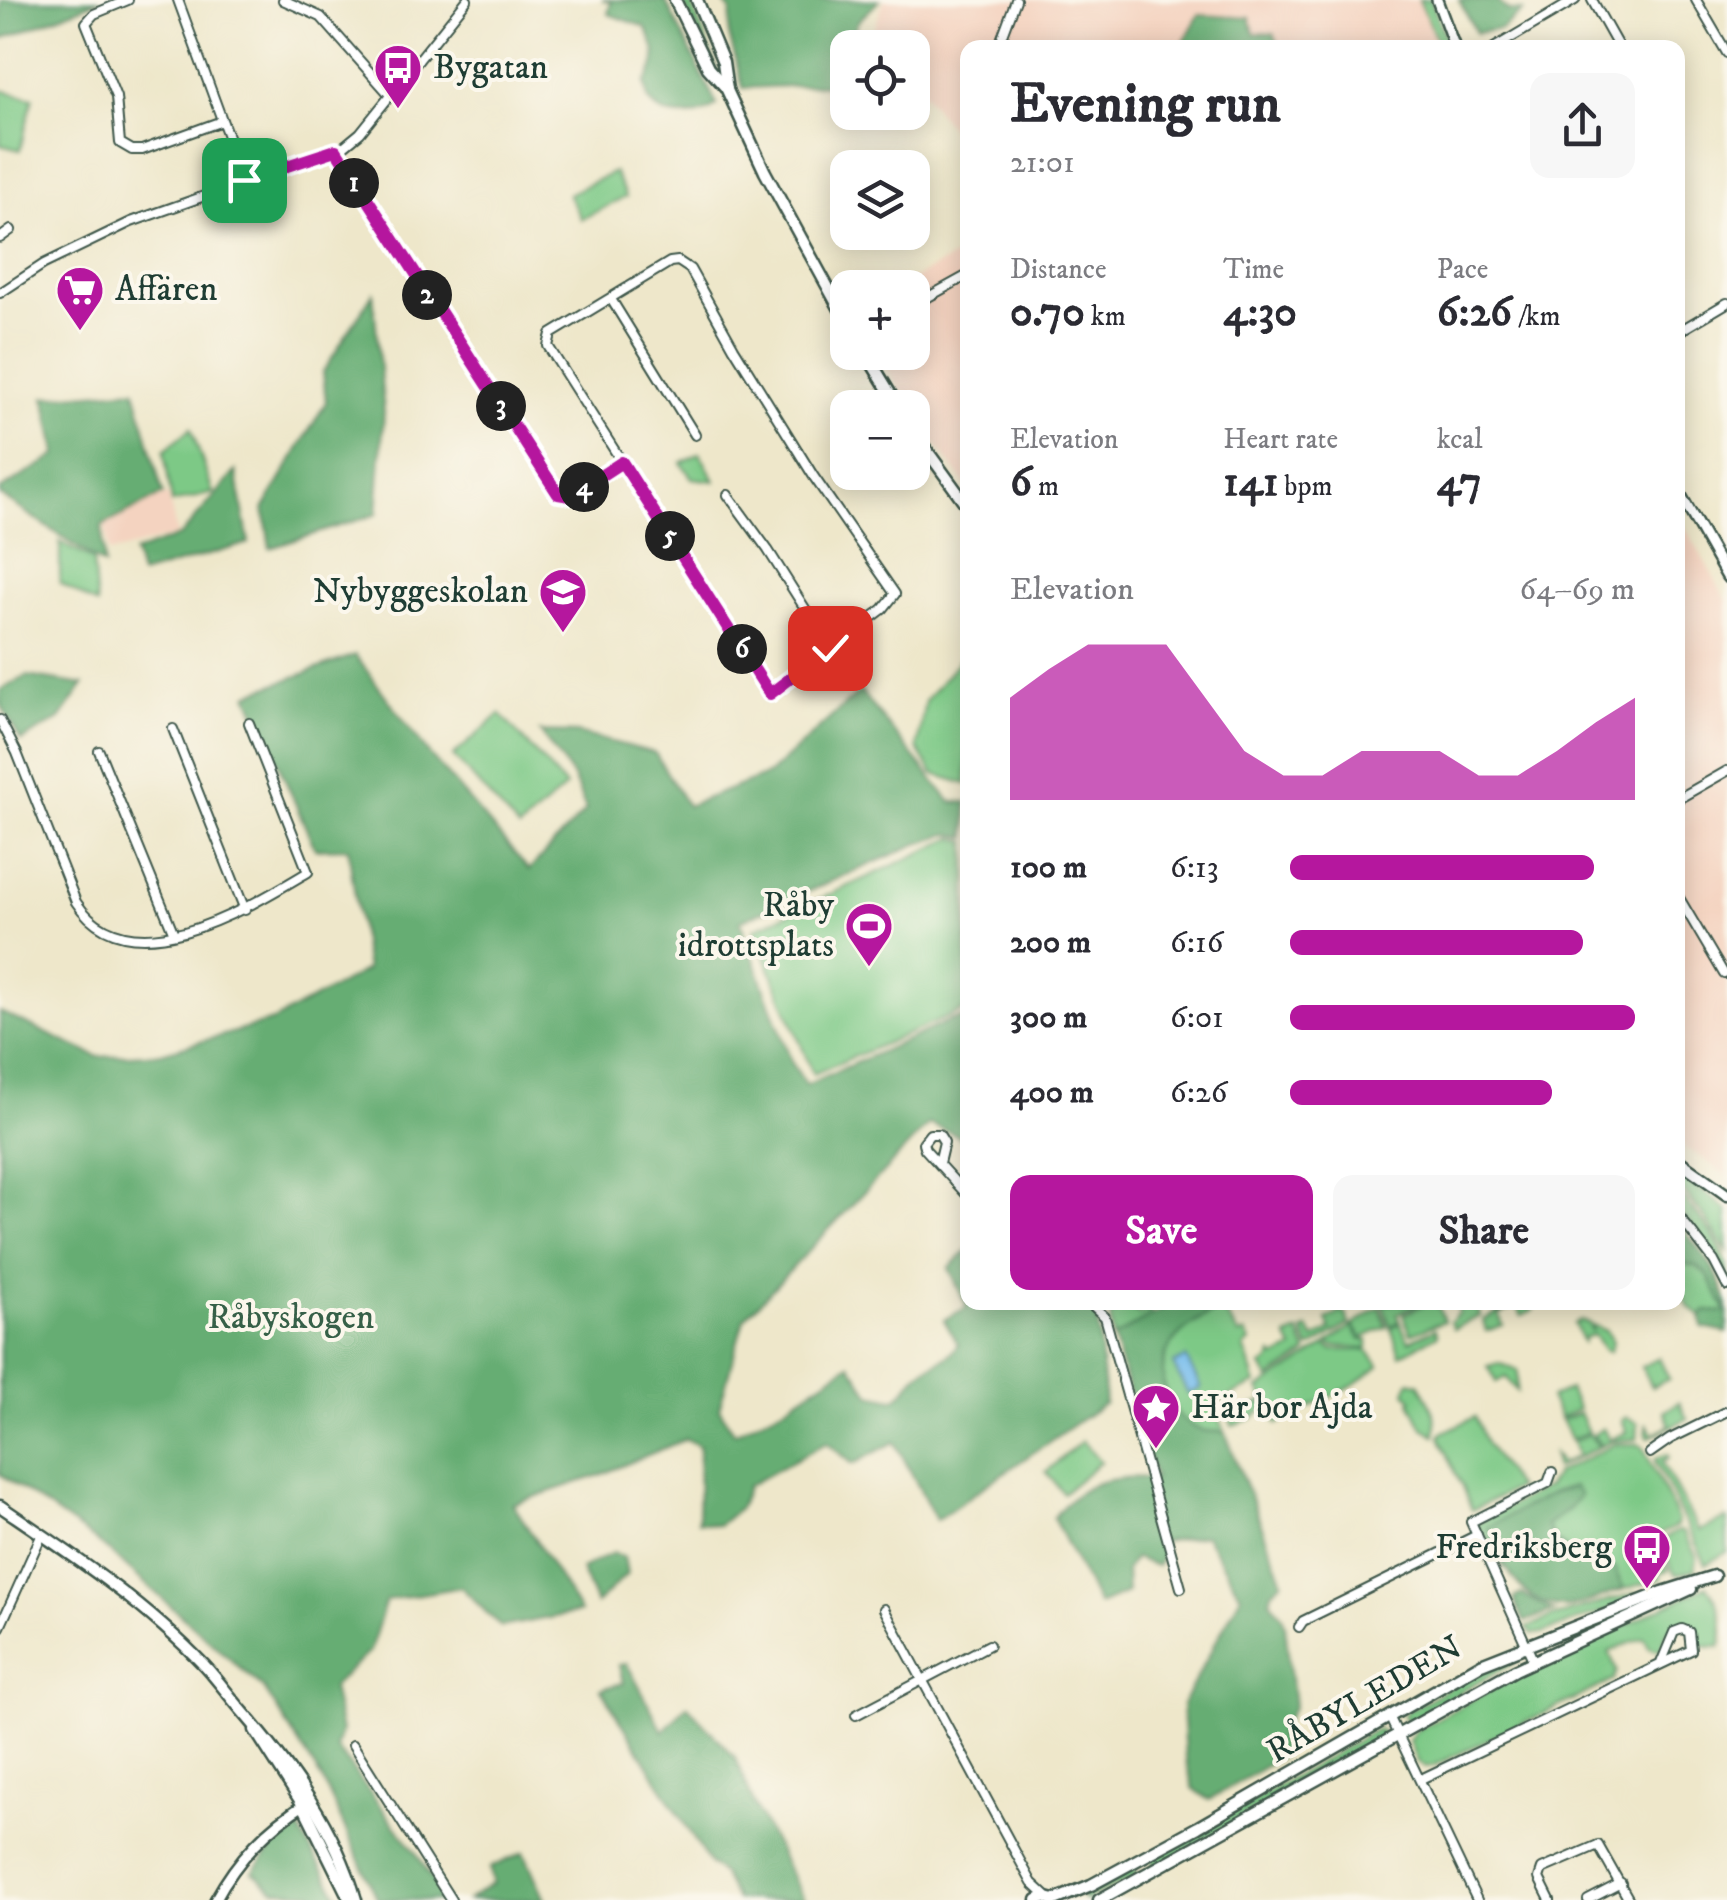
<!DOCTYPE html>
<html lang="en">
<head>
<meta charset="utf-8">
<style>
	body { margin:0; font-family:"IM FELL DW Pica",serif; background:#f7f7f7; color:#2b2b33; height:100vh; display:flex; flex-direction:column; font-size:38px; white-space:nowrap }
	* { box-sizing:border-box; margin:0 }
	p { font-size:32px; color:#7c7c81 }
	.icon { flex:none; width:55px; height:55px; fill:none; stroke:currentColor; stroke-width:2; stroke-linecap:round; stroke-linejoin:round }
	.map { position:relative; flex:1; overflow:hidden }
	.side { position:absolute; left:960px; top:40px; width:725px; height:1270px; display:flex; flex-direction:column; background:#fff; border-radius:20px; box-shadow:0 5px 25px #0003 }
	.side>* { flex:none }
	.tools { position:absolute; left:830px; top:30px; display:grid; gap:20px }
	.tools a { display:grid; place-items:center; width:100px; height:100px; border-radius:20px; background:#fff; box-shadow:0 5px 25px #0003; font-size:50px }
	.pin { position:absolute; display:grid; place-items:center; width:85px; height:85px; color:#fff; margin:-42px; border-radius:20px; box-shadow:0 5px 15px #0006 }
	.km { position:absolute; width:50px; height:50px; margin:-25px; border-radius:50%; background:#222; color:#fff; font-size:28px; line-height:50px; text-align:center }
	.round { display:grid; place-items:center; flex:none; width:105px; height:105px; border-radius:20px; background:#f7f7f7 }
	.head { display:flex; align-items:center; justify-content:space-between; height:170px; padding:0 50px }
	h1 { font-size:55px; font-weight:700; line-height:75px }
	.stats { display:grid; grid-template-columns:repeat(3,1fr); gap:15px; height:170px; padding:10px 50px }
	.stats div { display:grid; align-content:center }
	.stats b { font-size:42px; font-weight:700 }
	.stats small { font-size:28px; font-weight:400 }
	.stats p { font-size:28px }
	.chart { height:280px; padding:20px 50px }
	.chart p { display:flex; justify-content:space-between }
	.chart svg { width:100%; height:180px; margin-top:10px; fill:#b5179e; opacity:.7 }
	.action { display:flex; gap:20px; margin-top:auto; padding:20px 50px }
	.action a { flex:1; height:115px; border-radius:20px; background:#b5179e; color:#fff; font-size:40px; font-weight:700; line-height:115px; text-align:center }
	.action a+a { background:#f7f7f7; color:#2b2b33 }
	ul { padding:0 50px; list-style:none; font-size:32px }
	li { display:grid; grid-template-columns:160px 120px 1fr; align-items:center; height:75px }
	li i { height:25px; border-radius:12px; background:#b5179e }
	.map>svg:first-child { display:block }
	.built { fill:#f4d3c0 }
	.green { fill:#7dc986; stroke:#4e835d; stroke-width:2.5 }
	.forest { fill:#66ad73; stroke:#427554; stroke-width:2.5 }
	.water { fill:#74bcec; stroke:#4a7c90; stroke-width:2.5 }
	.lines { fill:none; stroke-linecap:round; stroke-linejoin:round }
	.minor-casing { stroke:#3e564a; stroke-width:12 }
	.tertiary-casing { stroke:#3e564a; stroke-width:14 }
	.secondary-casing { stroke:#3e564a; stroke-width:15 }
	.minor { stroke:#fff; stroke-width:8 }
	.tertiary { stroke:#fff; stroke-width:9 }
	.secondary { stroke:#fff; stroke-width:10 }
	.route-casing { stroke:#fff; stroke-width:20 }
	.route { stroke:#b5179e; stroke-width:12 }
	.labels { text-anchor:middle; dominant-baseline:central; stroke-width:8; stroke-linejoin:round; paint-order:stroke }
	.poi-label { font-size:35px; fill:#1f3d34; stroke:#fbf7ec; text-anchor:start }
	.park-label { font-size:35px; fill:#366048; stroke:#fbf7ec }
	.street-label { font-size:35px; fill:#1f3d34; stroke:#fbf7ec }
</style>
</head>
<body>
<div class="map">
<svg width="1727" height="1900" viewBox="0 0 1727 1900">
	<rect width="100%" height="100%" fill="#fbf7ec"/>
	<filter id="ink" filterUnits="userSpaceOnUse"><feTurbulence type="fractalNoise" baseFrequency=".01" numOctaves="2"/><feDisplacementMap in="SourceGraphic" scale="20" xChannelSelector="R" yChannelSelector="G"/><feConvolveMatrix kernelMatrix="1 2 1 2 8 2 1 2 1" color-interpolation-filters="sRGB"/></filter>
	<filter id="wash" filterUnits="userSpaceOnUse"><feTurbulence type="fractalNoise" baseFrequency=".0048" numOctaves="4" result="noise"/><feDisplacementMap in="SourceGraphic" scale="40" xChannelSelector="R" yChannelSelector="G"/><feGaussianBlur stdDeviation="2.25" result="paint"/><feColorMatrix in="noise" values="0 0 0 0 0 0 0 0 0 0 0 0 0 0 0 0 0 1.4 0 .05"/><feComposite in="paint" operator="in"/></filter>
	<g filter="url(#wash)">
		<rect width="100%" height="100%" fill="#eee7ca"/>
		<!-- built -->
		<g class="built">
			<polygon points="884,0 1419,0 1437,47 968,48 967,158 952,131 913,79 912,48 868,48"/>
			<polygon points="967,250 967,487 921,423 877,353 912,352 912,288 898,287"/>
			<polygon points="168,495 177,535 109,553 103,515"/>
			<polygon points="1678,514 1727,601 1727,1176 1698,1155 1678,1144"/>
		</g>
		<!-- green -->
		<g class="green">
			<polygon points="681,0 690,0 718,71 717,71"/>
			<polygon points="1419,0 1431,0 1449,47 1440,47"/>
			<polygon points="0,90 33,98 20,150 0,145"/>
			<polygon points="614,172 626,197 581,219 568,194"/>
			<polygon points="191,428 213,493 172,503 164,451"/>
			<polygon points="700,453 715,481 692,478 681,463"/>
			<polygon points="60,542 93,560 97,605 60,583"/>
			<polygon points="967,651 967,784 933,774 917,748 925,701"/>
			<polygon points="500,714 566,787 519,829 453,756"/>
			<polygon points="953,838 967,841 967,1009 813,1074 754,929"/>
			<polygon points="1678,1172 1727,1210 1727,1252 1704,1216 1678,1185"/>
			<path d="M1678,1192C1696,1214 1727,1245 1727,1275L1678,1209Z"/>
			<polygon points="1678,1262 1696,1266 1707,1274 1727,1313 1707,1311 1701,1316 1688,1306 1680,1287 1684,1285 1681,1279 1678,1280"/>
			<polygon points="1429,1302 1437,1303 1444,1321 1411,1334 1403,1315"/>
			<polygon points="1131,1303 1138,1314 1149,1310 1152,1316 1113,1338 1110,1316"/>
			<polygon points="1387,1303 1421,1303 1397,1314 1399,1321 1390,1326 1383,1305"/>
			<polygon points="1455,1303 1476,1303 1480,1316 1453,1329 1450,1322 1459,1312"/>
			<polygon points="1518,1303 1528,1303 1534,1310 1522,1316 1516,1306 1499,1315 1503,1325 1486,1331 1483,1320"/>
			<polygon points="1380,1307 1387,1327 1362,1338 1353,1325"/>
			<path d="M1222,1308L1239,1335L1245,1333L1250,1342L1244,1348C1251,1361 1251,1372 1256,1384L1214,1404L1225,1432C1218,1431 1208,1432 1201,1430C1168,1420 1152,1373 1171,1345C1184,1326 1203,1318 1222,1308Z"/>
			<polygon points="1341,1312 1346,1314 1349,1324 1309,1349 1303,1331 1308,1328 1314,1339 1331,1330 1327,1320"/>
			<polygon points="1581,1321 1589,1323 1592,1332 1593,1325 1606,1331 1612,1341 1610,1351 1604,1350 1594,1335 1585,1337 1583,1342 1574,1324"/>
			<polygon points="1400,1323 1409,1341 1435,1329 1438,1335 1400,1355 1391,1328"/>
			<polygon points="1352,1326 1360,1339 1368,1340 1368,1348 1333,1346 1328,1343"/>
			<polygon points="1299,1332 1307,1353 1269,1379 1262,1366 1270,1362 1272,1354 1275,1358 1293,1349 1287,1337"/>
			<polygon points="1326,1345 1332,1350 1367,1350 1380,1366 1355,1384 1277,1424 1259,1389"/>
			<polygon points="1659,1358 1669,1379 1652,1387 1642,1367"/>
			<polygon points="1499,1363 1518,1371 1517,1391 1506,1377 1496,1382 1488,1366"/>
			<path d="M1410,1381L1419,1383C1429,1399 1438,1416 1435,1435L1423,1428L1410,1402L1412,1400L1406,1392Z"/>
			<polygon points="1569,1389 1578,1409 1560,1418 1550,1398"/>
			<path d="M1262,1402L1265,1408C1252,1420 1248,1421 1232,1425L1227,1410L1232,1403L1237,1414Z"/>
			<polygon points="1679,1402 1687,1419 1649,1437 1647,1436 1646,1423 1653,1434 1670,1425 1664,1412"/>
			<polygon points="1579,1413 1588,1432 1571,1440 1561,1420"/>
			<polygon points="1475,1417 1486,1443 1517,1488 1472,1510 1440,1437 1442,1433"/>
			<polygon points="1627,1417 1638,1423 1637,1439 1612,1441 1601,1446 1593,1435 1603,1428 1609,1440 1627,1432 1622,1420"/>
			<polygon points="1589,1434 1599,1447 1555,1468 1554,1454 1561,1464 1578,1456 1573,1442"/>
			<polygon points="1082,1441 1100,1462 1063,1493 1046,1472"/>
			<path d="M1615,1444H1638L1643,1447L1678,1520L1677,1526L1655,1537L1668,1570L1660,1573L1661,1579L1624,1589L1613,1568C1589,1559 1558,1552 1547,1526L1568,1510L1488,1527L1506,1570L1494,1556L1477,1523L1547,1487L1556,1473Z"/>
			<polygon points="1668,1454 1669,1457 1662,1462 1699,1531 1727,1518 1727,1552 1706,1564 1656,1463 1656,1458"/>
			<polygon points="1678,1531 1684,1532 1697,1558 1695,1569 1677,1575 1672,1570 1660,1541"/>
			<path d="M1707,1586C1720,1600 1727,1630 1720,1647L1697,1646L1696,1632L1684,1624L1668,1631L1660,1651L1649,1647L1644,1637L1609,1652L1617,1671L1614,1680L1433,1766L1426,1767L1417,1762L1409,1741L1415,1731L1490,1690Z"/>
			<polygon points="1636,1593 1637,1597 1627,1603 1543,1633 1533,1634 1526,1628 1552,1617"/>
			<polygon points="1516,1655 1520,1657 1518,1660 1409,1721 1403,1718 1404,1713 1493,1663"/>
			<polygon points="1377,1729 1383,1732 1382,1737 1157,1866 1152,1863 1153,1858"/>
			<polygon points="1132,1868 1137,1871 1136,1876 1084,1900 1081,1894"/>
		</g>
		<!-- forest -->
		<g class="forest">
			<polygon points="1,0 100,0 0,40"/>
			<path d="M602,0H665L717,105C699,119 663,122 649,100C646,95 647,89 645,83C660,62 657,49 645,27L608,14L611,2Z"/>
			<polygon points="721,0 880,0 858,21 836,84 743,88 729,35 731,11"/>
			<polygon points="1459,0 1497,0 1508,11 1523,11 1501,29 1476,33"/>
			<polygon points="1199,15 1250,18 1254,33 1274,34 1280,47 1181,47"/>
			<polygon points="373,293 384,412 377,514 270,548 264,508 326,402 323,372"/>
			<polygon points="135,389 163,494 102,526 104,565 0,495 0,490 57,455 45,397"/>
			<polygon points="236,471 249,543 140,575 134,553 181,535"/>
			<path d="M355,655L429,754L529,870L586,810L573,777L540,732L577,733L655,753L687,806L769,774L860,691L951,802H967V837L949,834L915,845L740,921L792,1063L806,1085L951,1020L967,1017L968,1145L957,1135L929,1124L744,1319L719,1408L734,1433L783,1408L850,1364L870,1394L894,1399C910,1389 906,1385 917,1375C931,1362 947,1362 958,1344L944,1320L967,1307L949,1268L967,1251L968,1302L1096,1303L1105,1403L936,1520L895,1442L853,1464L827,1442L748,1486L739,1508L719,1525L698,1522L699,1446L686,1439L600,1475L513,1504L580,1612L501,1627L461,1587L386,1600L370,1651L332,1687L341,1731L336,1748L415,1851L445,1900H378L323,1781L264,1689L102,1545L0,1474V1012L98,1057L161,1053L273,1021L366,970L348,848L315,849L248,694Z"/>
			<polygon points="27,676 84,685 60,719 21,741 0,703 0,690"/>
			<path d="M1678,1223C1698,1247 1727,1279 1727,1312L1707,1274L1696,1266L1678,1262Z"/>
			<path d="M1172,1303H1219L1222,1308C1203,1318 1184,1326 1171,1345C1152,1373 1168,1420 1201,1430C1208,1432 1218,1431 1225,1432L1283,1581L1272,1591L1270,1600L1282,1615L1285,1625L1294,1706L1279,1733L1284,1755L1209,1800L1193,1788L1185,1757L1182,1705L1241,1595L1205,1535L1162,1542V1558L1157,1566L1135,1558L1126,1570L1127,1593L1098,1605L1053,1518C1082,1481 1110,1475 1155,1478L1113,1338Z"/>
			<polygon points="1706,1311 1727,1312 1727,1333 1703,1328 1701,1316"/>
			<path d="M1574,1487L1580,1495L1568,1510L1547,1526C1557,1552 1589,1559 1614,1568L1624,1589C1606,1595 1583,1607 1564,1607C1519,1606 1502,1561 1487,1527L1553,1493Z"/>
			<polygon points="613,1553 624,1557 627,1574 596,1604 581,1569"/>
			<polygon points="1521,1594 1554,1611 1524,1622 1514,1599"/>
			<polygon points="627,1664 663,1731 687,1705 735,1757 755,1806 804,1900 736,1900 722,1874 710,1865 601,1689 623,1683 619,1665"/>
			<polygon points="298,1828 341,1900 320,1900 313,1893 274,1890 253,1872 279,1839"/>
			<polygon points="524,1852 545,1900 468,1900 493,1883 490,1868"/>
		</g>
		<!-- water -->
		<polygon class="water" points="1186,1358 1201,1388 1188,1394 1173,1364"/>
	</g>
	<g filter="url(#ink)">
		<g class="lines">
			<!-- minor casing -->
			<g class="minor-casing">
				<g id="minor">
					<polyline points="128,0 94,14 86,23 116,97 120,143 132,150 142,150 222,121"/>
					<polyline points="178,0 244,180"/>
					<polyline points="283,0 321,17 390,95"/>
					<polyline points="1592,0 1619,48"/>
					<polyline points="1696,0 1727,53"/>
					<polyline points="998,48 1016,0"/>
					<polyline points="1494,48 1575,0"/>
					<polyline points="336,150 558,493 571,496 622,462"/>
					<polyline points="0,238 11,230"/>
					<polygon points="678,261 690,269 734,348 814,477 895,594 883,609 770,694 548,346 551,334 670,262"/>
					<polyline points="0,293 44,264 131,222 343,147 360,133 467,0"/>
					<polyline points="611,299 695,435"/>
					<polyline points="912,306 968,275"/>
					<polyline points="1678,332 1727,303"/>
					<polyline points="728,495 768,550 830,648"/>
					<path d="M0,720L17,753L76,902C129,983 249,907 308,872L249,723"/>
					<polyline points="173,729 245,910"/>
					<polyline points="99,751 174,934"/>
					<polyline points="1678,799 1727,771"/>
					<polyline points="1678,896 1724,974"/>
					<polyline points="939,1163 944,1142 939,1134 930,1134 923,1143 925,1149 968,1196"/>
					<polyline points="1678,1215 1714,1261 1727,1286"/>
					<polyline points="1089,1302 1105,1317 1181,1588"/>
					<polyline points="1650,1453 1670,1439 1727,1411"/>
					<polyline points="884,1609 1032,1883 1046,1896"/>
					<polyline points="0,1627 42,1534"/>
					<polyline points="1299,1627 1303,1621 1477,1535"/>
					<polyline points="1533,1660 1471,1522 1548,1483 1552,1472"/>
					<polyline points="856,1715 989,1645"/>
					<polyline points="1389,1716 1477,1900"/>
					<polyline points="353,1745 451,1900"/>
					<polyline points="1421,1779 1691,1650 1689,1632 1682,1629 1674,1632 1661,1663"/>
					<polyline points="1550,1900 1539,1878 1542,1869 1598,1845 1629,1900"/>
					<polyline points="1588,1900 1621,1883"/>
				</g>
			</g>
			<!-- tertiary casing -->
			<g class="tertiary-casing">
				<g id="tertiary">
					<polyline points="1437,0 1455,48"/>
					<polyline points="1678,490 1727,577"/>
					<path d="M215,1900C238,1858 267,1828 308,1802"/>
				</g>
			</g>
			<!-- secondary casing -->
			<g class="secondary-casing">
				<g id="secondary">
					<polyline points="675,0 708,68 727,89"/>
					<polyline points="697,0 723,62 727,90 765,172 848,324"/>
					<polyline points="865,352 899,408"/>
					<polyline points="912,430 968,507"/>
					<polyline points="1678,1160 1727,1195"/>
					<path d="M0,1506C72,1555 144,1602 204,1665C218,1680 230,1697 243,1712C292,1769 335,1827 356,1900"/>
					<polyline points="255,1730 303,1805 350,1900"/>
					<polyline points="1037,1900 1043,1897 1054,1900"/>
					<polyline points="1055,1900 1091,1885 1198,1827 1481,1664 1663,1592 1714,1576"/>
					<polyline points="1099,1900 1515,1670 1691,1589"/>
				</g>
			</g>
			<!-- minor -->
			<use href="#minor" class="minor"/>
			<!-- tertiary -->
			<use href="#tertiary" class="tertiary"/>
			<!-- secondary -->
			<use href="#secondary" class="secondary"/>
		</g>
	</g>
	<g class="lines" filter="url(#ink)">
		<!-- route casing -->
		<g class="route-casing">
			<polyline id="route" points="244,180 336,150 558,494 570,496 622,462 770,694 830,648"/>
		</g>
		<!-- route -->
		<use href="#route" class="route"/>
	</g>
	<!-- icons -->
	<defs>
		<g id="bus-pin" transform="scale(2.5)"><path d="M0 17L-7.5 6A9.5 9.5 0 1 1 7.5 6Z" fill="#b5179e" stroke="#fbf7ec"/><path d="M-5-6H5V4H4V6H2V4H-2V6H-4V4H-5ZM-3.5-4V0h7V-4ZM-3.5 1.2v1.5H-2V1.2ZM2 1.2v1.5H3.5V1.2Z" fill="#fff"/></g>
		<g id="supermarket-pin" transform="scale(2.5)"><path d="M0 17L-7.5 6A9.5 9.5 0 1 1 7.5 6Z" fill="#b5179e" stroke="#fbf7ec"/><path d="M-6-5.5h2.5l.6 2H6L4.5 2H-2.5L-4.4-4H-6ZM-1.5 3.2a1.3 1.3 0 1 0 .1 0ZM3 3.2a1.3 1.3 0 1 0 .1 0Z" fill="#fff"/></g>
		<g id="school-pin" transform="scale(2.5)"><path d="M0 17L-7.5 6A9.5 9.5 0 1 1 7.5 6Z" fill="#b5179e" stroke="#fbf7ec"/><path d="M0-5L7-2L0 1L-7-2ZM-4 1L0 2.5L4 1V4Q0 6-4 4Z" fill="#fff"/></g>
		<g id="stadium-pin" transform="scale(2.5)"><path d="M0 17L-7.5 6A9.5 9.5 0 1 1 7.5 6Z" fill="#b5179e" stroke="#fbf7ec"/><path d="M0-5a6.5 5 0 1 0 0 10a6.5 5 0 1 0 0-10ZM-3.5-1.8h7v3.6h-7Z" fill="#fff"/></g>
		<g id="sight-pin" transform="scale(2.5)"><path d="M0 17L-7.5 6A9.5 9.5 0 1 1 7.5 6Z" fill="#b5179e" stroke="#fbf7ec"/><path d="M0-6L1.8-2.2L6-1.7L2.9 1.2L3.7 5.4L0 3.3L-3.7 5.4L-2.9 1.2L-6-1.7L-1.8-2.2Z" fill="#fff"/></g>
	</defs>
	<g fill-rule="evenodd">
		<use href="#bus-pin" x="398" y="68"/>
		<use href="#supermarket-pin" x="80" y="290"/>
		<use href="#school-pin" x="563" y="592"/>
		<use href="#stadium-pin" x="869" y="926"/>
		<use href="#sight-pin" x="1156" y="1408"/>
		<use href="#bus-pin" x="1647" y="1548"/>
	</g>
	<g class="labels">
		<!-- poi labels -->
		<g class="poi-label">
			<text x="433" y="68">Bygatan</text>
			<text x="115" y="290">Affären</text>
			<text x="528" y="592" text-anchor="end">Nybyggeskolan</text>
			<text x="834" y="906" text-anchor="end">Råby<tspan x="834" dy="40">idrottsplats</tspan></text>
			<text x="1191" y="1408">Här bor Ajda</text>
			<text x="1612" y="1548" text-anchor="end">Fredriksberg</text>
		</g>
		<!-- park labels -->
		<g class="park-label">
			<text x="291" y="1318">Råbyskogen</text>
		</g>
		<!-- street labels -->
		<g class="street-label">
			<text transform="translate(1365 1700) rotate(-30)">RÅBYLEDEN</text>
		</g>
	</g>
</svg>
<div class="tools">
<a><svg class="icon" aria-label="locate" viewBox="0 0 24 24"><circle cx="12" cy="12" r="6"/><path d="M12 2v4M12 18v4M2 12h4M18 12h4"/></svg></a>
<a><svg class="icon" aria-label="layers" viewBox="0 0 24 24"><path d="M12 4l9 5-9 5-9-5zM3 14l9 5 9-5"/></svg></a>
<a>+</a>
<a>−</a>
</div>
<div class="pin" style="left:244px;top:180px;background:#1e9e55"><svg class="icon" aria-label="arrive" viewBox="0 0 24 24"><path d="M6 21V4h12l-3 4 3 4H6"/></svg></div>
<div class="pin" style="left:830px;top:648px;background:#d93025"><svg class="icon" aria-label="check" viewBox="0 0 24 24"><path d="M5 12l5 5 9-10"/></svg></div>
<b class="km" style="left:354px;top:183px">1</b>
<b class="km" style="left:427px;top:295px">2</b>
<b class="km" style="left:501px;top:406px">3</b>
<b class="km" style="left:584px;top:487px">4</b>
<b class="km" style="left:670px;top:536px">5</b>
<b class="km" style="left:742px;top:649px">6</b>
<section class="side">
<div class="head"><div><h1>Evening run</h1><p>21:01</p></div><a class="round"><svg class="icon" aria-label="share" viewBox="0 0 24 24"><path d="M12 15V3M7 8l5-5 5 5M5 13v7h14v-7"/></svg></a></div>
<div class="stats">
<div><p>Distance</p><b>0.70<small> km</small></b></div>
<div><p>Time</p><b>4:30</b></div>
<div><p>Pace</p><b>6:26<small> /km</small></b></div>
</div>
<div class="stats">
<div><p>Elevation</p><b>6<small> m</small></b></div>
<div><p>Heart rate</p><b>141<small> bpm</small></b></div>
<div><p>kcal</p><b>47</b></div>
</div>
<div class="chart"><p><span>Elevation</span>64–69 m</p>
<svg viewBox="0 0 160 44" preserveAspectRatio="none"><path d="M0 44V19L10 12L20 6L30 6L40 6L50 19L60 32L70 38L80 38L90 32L100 32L110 32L120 38L130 38L140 32L150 25L160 19V44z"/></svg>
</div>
<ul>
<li><b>100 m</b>6:13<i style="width:88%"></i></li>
<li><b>200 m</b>6:16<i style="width:85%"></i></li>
<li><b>300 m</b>6:01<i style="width:100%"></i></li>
<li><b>400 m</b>6:26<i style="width:76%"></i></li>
</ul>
<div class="action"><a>Save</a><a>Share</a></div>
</section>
</div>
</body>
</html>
